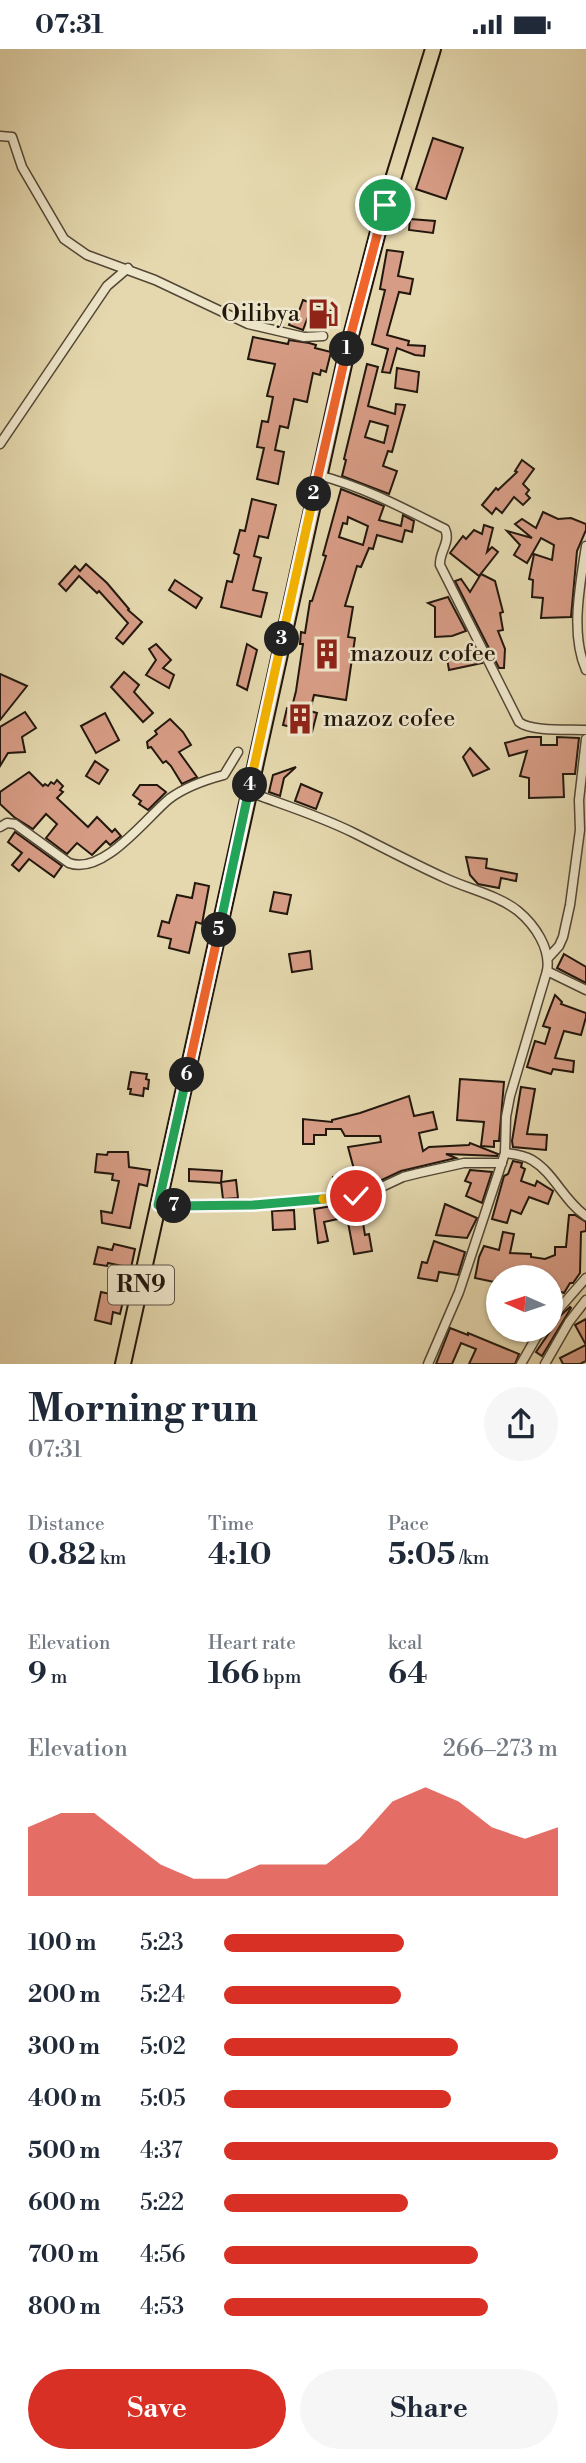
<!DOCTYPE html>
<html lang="en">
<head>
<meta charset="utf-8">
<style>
	body { margin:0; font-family:"Libre Bodoni",serif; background:#f6f6f7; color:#1f2937; height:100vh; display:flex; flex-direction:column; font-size:26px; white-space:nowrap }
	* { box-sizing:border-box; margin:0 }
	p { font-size:23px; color:#747a83 }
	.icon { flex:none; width:38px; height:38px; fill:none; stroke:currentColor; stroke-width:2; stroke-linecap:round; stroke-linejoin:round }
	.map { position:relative; height:1315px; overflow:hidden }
	.sheet { display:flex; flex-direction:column; background:#fff; flex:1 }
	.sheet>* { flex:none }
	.needle { width:46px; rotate:273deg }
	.buttons { position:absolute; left:486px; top:1216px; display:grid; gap:14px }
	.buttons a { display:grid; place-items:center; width:77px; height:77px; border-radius:50%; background:#fff; box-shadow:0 2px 5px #0004; font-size:35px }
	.pin { position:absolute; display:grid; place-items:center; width:60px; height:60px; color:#fff; margin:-30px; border:4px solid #fff; border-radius:50%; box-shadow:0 2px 7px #0007 }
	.km { position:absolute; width:35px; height:35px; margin:-18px; border-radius:50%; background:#222; color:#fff; font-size:19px; line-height:35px; text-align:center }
	.round { display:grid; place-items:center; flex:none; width:74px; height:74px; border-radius:37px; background:#f6f6f7 }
	.overview { display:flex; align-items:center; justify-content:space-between; height:119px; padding:0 28px }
	h1 { font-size:38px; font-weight:800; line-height:52px }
	.stats { display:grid; grid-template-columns:repeat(3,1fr); gap:10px; height:119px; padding:7px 28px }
	.stats div { display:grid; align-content:center }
	.stats b { font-size:30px; font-weight:800 }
	.stats small { font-size:19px; font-weight:400 }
	.stats p { font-size:19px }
	.chart { height:196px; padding:14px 28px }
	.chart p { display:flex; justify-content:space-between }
	.chart svg { width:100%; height:126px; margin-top:7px; fill:#d93025; opacity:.7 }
	.button { display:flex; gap:14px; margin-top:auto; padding:14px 28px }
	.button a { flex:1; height:80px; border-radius:42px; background:#d93025; color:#fff; font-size:28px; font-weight:800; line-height:80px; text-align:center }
	.button a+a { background:#f6f6f7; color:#1f2937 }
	ul { padding:0 28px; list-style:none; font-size:23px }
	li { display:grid; grid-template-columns:112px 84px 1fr; align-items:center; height:52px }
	li i { height:18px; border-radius:9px; background:#d93025 }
	.status { display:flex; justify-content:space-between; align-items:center; height:49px; padding:0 35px; background:#fff; direction:ltr }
	.status svg { height:19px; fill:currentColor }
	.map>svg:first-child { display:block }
	.building { fill:#d79c85; stroke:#22170d; stroke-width:2; fill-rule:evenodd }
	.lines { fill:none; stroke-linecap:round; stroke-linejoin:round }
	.minor-casing { stroke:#534735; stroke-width:11 }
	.primary-casing { stroke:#22170d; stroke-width:18 }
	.minor { stroke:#eee6ca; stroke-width:8 }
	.primary { stroke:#e5d8ae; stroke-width:14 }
	.split-1-casing { stroke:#fff; stroke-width:14 }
	.split-2-casing { stroke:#fff; stroke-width:14 }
	.split-3-casing { stroke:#fff; stroke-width:14 }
	.split-4-casing { stroke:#fff; stroke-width:14 }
	.split-5-casing { stroke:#fff; stroke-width:14 }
	.split-6-casing { stroke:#fff; stroke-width:14 }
	.split-7-casing { stroke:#fff; stroke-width:14 }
	.split-8-casing { stroke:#fff; stroke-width:14 }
	.split-9-casing { stroke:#fff; stroke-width:14 }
	.split-1 { stroke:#f0652b; stroke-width:9 }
	.split-2 { stroke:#f0652b; stroke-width:9 }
	.split-3 { stroke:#f5b400; stroke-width:9 }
	.split-4 { stroke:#f5b400; stroke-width:9 }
	.split-5 { stroke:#22a559; stroke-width:9 }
	.split-6 { stroke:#f0652b; stroke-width:9 }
	.split-7 { stroke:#22a559; stroke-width:9 }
	.split-8 { stroke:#22a559; stroke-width:9 }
	.split-9 { stroke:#f5b400; stroke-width:9 }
	.labels { text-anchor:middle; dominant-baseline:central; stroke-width:5; stroke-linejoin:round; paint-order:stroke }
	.shield { fill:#eee6ca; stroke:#5f5546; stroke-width:2 }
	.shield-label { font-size:23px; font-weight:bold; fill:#22170d }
	.poi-label { font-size:24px; fill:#22170d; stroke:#eee6ca; text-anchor:start }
</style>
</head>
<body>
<div class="status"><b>07:31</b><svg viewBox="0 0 49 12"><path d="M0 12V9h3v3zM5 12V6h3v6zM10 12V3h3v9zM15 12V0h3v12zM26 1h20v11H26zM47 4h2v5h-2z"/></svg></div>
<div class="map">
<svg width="586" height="1315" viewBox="0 0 586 1315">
	<rect width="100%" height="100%" fill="#e5d8ae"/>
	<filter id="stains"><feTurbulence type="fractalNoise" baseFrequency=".00286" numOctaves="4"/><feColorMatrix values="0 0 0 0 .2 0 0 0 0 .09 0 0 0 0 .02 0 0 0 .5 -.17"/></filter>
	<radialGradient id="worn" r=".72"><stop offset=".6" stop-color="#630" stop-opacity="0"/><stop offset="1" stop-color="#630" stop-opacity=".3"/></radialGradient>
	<!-- building -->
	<g class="building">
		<polygon points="433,89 463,99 446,150 416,140"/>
		<polygon points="410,170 435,172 433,184 409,181"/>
		<polygon points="387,201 403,203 398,227 413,230 410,245 399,243 387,286 409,292 408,296 425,297 424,307 415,306 397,299 390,324 382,323 388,300 372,295 385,241 380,240"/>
		<polygon points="303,251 331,262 327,272 309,265 303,281 289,276 295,260 299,262"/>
		<polygon points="253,288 288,295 289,291 309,294 316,296 315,299 331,303 326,323 321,321 320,326 313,324 307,353 294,350 288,379 280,377 275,401 284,403 278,435 257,430 264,399 257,398 262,372 268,373 273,348 267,347 275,315 248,310"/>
		<path d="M367,315L378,318L368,357L395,365L396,355L405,356L392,403L388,402L383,417L397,422L389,445L342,427L346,411L344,410ZM370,372L388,377L384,394L365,388Z"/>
		<polygon points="397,319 419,323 417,343 395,339"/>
		<polygon points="522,411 534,420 523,435 529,441 526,445 530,449 523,456 514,448 502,464 496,459 492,465 482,456 496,439 498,441 517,423 515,422"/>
		<path d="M341,440L384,457L379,471L401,477L403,466L414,472L412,483L405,481L402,493L377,486L373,500L369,499L361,518L357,517L345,557L353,558L348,588L355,589L346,651L314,646L310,662L317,664L312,683L283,676L287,659L292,658L296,642L303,595H300L301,583L305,584L310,552H312L326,507L323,506ZM348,468L368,477L363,496L339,488L343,474L347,475Z"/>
		<polygon points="252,450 276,456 268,489 259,487 254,507 261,509 253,541 267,544 261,568 221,558 227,532 232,533 239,506 234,504 240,481 245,482"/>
		<polygon points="543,463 558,470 571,469 586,475 586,481 577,502 571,568 541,569 543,549 532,548 533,531 529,530 534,505 552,511 554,496 541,489 527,514 514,506 520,496 507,482 532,489 515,475 522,470 536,479"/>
		<polygon points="484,476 493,479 487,503 492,498 498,503 479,527 450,504 463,487 466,490 474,481 482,485"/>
		<polygon points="86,515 107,534 129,560 128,561 142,573 123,595 116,589 128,574 99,542 97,544 79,527 66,542 59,535 75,517 80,522"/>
		<polygon points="481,525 495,532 503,563 500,564 503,581 498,582 505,600 504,619 499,619 455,532 461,530 470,543"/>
		<polygon points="175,531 202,549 196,559 169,541"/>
		<polygon points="448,548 466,582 452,587 435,588 435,558 428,554"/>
		<polygon points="156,595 171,611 163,619 174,626 169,639 146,626 156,611 149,600"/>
		<polygon points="247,595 257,601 247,641 237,636"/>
		<polygon points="477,604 482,614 449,621 447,609"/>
		<polygon points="124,623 139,636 134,643 153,664 143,673 111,638"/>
		<polygon points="0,625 27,637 0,671"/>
		<polygon points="25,663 36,679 22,688 25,703 8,704 0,717 0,678"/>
		<polygon points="105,664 119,691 96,704 81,677"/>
		<polygon points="170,670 183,683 191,696 179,703 197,728 182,735 171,717 166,712 163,714 151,698 148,699 147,693 157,685 155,682"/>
		<polygon points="528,688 541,688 541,696 557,696 557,688 579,689 575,725 563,725 564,748 529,749 529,729 520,727 527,702 509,707 505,694"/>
		<polygon points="470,699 489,720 473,727 463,708"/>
		<polygon points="95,712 108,721 99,735 86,727"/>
		<polygon points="296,718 284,729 280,747 269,743 273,726"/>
		<polygon points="29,723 43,737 45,735 48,737 51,733 54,735 57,731 63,737 60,741 63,743 57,749 88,778 97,768 112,783 115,780 121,787 110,796 106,792 92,806 77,794 67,805 46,789 57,775 46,765 33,780 14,768 0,755 0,743"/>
		<polygon points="301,735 322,744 316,760 295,752"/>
		<polygon points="140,736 157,736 166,743 148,761 139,755 141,752 133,746"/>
		<polygon points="15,783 62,817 54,828 29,810 19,822 12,816 22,804 8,793"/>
		<polygon points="466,808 487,810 486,819 517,825 516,832 501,829 499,839 478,835 470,826"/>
		<polygon points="195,834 209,837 202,875 196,873 189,904 169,899 171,890 158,887 162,872 169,874 177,846 192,849"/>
		<polygon points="274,843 291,846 287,865 270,862"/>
		<polygon points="310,902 312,920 292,923 289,905"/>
		<polygon points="564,905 586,918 586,934 557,919"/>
		<polygon points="555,946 562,953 561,955 586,964 586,968 581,986 564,982 555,1009 574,1012 573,1023 553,1020 551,1025 527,1018 535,992 545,995 550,979 543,977"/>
		<polygon points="131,1023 147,1025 146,1030 149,1031 148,1040 144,1039 143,1047 130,1045 131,1040 128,1040"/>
		<polygon points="460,1030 504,1033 499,1092 494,1092 494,1098 481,1097 484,1073 457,1071"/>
		<polygon points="521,1038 535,1040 527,1085 547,1086 546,1101 513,1098 512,1092"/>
		<polygon points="409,1047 414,1067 433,1063 437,1080 419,1084 423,1102 429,1098 469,1096 470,1094 498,1105 497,1107 446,1105 456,1109 401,1122 369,1137 336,1144 333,1128 355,1124 348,1098 381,1093 380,1087 345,1087 341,1080 326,1080 326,1086 314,1086 314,1095 303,1095 303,1070 332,1073 332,1071 360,1064"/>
		<polygon points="108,1103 128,1103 129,1118 150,1121 147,1137 139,1135 130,1179 102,1174 101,1162 112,1164 119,1132 112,1131 113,1125 95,1123 97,1105 107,1106"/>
		<polygon points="513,1112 522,1114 521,1118 525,1120 521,1132 535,1137 537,1132 553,1142 548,1155 529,1148 521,1165 511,1161 507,1174 492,1170 504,1127 508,1125"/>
		<polygon points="189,1120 222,1122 221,1134 189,1132"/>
		<polygon points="470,1121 492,1123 482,1154 466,1147 471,1134 465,1132"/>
		<polygon points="236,1131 238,1149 223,1150 221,1133"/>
		<polygon points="356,1153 358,1167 362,1168 365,1186 369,1185 372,1202 354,1205 347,1168 324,1173 328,1192 318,1194 314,1160"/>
		<polygon points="445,1155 477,1169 467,1189 436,1186"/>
		<polygon points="294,1161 295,1180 273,1181 272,1162"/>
		<polygon points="569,1166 575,1166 586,1173 586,1182 581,1183 580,1224 573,1234 570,1234 564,1244 551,1240 551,1228 499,1228 499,1234 475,1229 479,1208 484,1197 499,1201 503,1183 514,1185 510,1204 531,1205 531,1208 545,1210 555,1206 555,1198 566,1198"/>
		<polygon points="434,1192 465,1203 458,1226 439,1223 437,1232 418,1229 422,1213 427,1214"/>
		<polygon points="114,1195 135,1200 131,1219 108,1214 107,1217 94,1215 98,1198 112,1201"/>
		<polygon points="101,1243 124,1248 120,1265 113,1263 111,1275 95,1271"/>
		<polygon points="570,1258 571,1259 542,1307 536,1303 551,1281 551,1275"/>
		<polygon points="586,1270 586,1312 580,1315 563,1315 560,1309 586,1296 575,1276"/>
		<polygon points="450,1279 468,1286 468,1284 519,1305 515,1315 469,1315 476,1300 461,1294 452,1315 436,1315"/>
	</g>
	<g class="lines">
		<!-- minor casing -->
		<g class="minor-casing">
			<g id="minor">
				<polyline points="0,87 12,88 22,118 64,190 87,206 155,231 248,275 304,288 323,287"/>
				<polyline points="0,395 107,237 128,219"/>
				<path d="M318,426C364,438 403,459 445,480C451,493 439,503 440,516L519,673C531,683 570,680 586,681"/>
				<path d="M586,497C580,537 570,584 586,621"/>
				<path d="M249,743C284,756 320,767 354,784C384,799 414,815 445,829C468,840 498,846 518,862C535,876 551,900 547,922L510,1047L506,1068L505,1104L459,1243L428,1315"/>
				<path d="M0,778L7,774L15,775L69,814C103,827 146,769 169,750C185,738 205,731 224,726L238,703"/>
				<polyline points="548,909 559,897 563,888 570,856 580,781 579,751 586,690"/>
				<polyline points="547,922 586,941"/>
				<path d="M505,1104C514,1105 524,1106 532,1111C554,1124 564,1152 586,1167"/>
				<polyline points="158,1156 222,1157 337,1150 371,1143 403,1128 419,1124 464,1114 502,1114"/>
				<polyline points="551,1269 586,1229"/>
				<polyline points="521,1315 537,1287 543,1281"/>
				<polyline points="545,1315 569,1273 586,1251"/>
			</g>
		</g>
		<!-- primary casing -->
		<g class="primary-casing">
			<polyline id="primary" points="123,1315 347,302 385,156 433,0"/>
		</g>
		<!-- minor -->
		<use href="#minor" class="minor"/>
		<!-- primary -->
		<use href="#primary" class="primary"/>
	</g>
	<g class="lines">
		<!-- split-1 casing -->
		<g class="split-1-casing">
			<polyline id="split-1" points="347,300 385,156"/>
		</g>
		<!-- split-2 casing -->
		<g class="split-2-casing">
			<polyline id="split-2" points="314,445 347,300"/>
		</g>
		<!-- split-3 casing -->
		<g class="split-3-casing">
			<polyline id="split-3" points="282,590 314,445"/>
		</g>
		<!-- split-4 casing -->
		<g class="split-4-casing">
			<polyline id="split-4" points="250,736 282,590"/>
		</g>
		<!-- split-5 casing -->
		<g class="split-5-casing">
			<polyline id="split-5" points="219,881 250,736"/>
		</g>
		<!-- split-6 casing -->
		<g class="split-6-casing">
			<polyline id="split-6" points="187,1026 219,881"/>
		</g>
		<!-- split-7 casing -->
		<g class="split-7-casing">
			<polyline id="split-7" points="174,1157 158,1156 187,1026"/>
		</g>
		<!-- split-8 casing -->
		<g class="split-8-casing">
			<polyline id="split-8" points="174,1157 253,1156 323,1150"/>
		</g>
		<!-- split-9 casing -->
		<g class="split-9-casing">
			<polyline id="split-9" points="323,1150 356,1147"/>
		</g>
		<!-- split-1 -->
		<use href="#split-1" class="split-1"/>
		<!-- split-2 -->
		<use href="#split-2" class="split-2"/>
		<!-- split-3 -->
		<use href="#split-3" class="split-3"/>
		<!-- split-4 -->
		<use href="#split-4" class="split-4"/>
		<!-- split-5 -->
		<use href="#split-5" class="split-5"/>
		<!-- split-6 -->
		<use href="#split-6" class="split-6"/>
		<!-- split-7 -->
		<use href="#split-7" class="split-7"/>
		<!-- split-8 -->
		<use href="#split-8" class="split-8"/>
		<!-- split-9 -->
		<use href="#split-9" class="split-9"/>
	</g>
	<!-- icons -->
	<defs>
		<g id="fuel-bare" transform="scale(2.415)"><path d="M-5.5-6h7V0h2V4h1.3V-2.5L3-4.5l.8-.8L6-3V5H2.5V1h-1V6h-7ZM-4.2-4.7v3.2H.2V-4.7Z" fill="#8f2418" stroke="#eee6ca" stroke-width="2.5" paint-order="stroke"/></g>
		<g id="building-bare" transform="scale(2.415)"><path d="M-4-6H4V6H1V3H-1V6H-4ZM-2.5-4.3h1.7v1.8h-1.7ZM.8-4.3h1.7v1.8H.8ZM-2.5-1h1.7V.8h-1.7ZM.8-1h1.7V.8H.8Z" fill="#8f2418" stroke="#eee6ca" stroke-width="2.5" paint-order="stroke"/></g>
	</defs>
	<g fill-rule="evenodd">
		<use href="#fuel-bare" x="323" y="265"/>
		<use href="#building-bare" x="327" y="605"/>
		<use href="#building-bare" x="300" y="670"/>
	</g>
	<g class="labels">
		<!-- shield labels -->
		<rect class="shield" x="108" y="1216.5" width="66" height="39" rx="5"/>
		<g class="shield-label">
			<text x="141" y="1236">RN9</text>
		</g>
		<!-- poi labels -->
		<g class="poi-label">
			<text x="300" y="265" text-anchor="end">Oilibya</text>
			<text x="350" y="605">mazouz cofee</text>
			<text x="323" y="670">mazoz cofee</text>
		</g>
	</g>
	<rect width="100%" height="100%" filter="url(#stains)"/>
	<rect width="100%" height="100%" fill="url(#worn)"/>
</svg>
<div class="buttons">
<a><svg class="needle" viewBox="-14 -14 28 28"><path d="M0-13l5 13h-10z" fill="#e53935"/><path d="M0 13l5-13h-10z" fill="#747a83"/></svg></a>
</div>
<div class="pin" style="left:385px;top:156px;background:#1e9e55"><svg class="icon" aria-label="arrive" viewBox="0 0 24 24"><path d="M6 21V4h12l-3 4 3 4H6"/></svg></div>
<div class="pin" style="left:356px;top:1147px;background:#d93025"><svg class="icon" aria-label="check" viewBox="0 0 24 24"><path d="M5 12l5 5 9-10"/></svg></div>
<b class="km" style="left:347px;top:300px">1</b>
<b class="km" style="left:314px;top:445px">2</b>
<b class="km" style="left:282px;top:590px">3</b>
<b class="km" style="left:250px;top:736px">4</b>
<b class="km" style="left:219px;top:881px">5</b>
<b class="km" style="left:187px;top:1026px">6</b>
<b class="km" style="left:174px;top:1157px">7</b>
</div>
<section class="sheet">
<div class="overview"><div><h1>Morning run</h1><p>07:31</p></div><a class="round"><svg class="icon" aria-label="share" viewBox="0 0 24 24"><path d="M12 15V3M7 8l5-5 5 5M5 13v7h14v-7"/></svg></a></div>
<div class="stats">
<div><p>Distance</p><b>0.82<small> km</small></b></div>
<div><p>Time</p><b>4:10</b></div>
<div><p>Pace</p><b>5:05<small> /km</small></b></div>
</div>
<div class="stats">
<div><p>Elevation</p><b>9<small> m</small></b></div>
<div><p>Heart rate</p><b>166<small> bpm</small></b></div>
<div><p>kcal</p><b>64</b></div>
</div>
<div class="chart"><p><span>Elevation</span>266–273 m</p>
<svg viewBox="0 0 160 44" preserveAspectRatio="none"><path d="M0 44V20L10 15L20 15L30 24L40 33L50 38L60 38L70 33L80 33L90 33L100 24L110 11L120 6L130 11L140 20L150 24L160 20V44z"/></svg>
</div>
<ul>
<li><b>100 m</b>5:23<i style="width:54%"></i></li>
<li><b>200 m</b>5:24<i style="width:53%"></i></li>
<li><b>300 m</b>5:02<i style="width:70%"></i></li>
<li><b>400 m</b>5:05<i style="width:68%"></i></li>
<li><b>500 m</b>4:37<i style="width:100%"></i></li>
<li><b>600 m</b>5:22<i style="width:55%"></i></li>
<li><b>700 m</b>4:56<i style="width:76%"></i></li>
<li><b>800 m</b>4:53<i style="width:79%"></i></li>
</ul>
<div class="button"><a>Save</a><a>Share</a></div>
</section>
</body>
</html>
